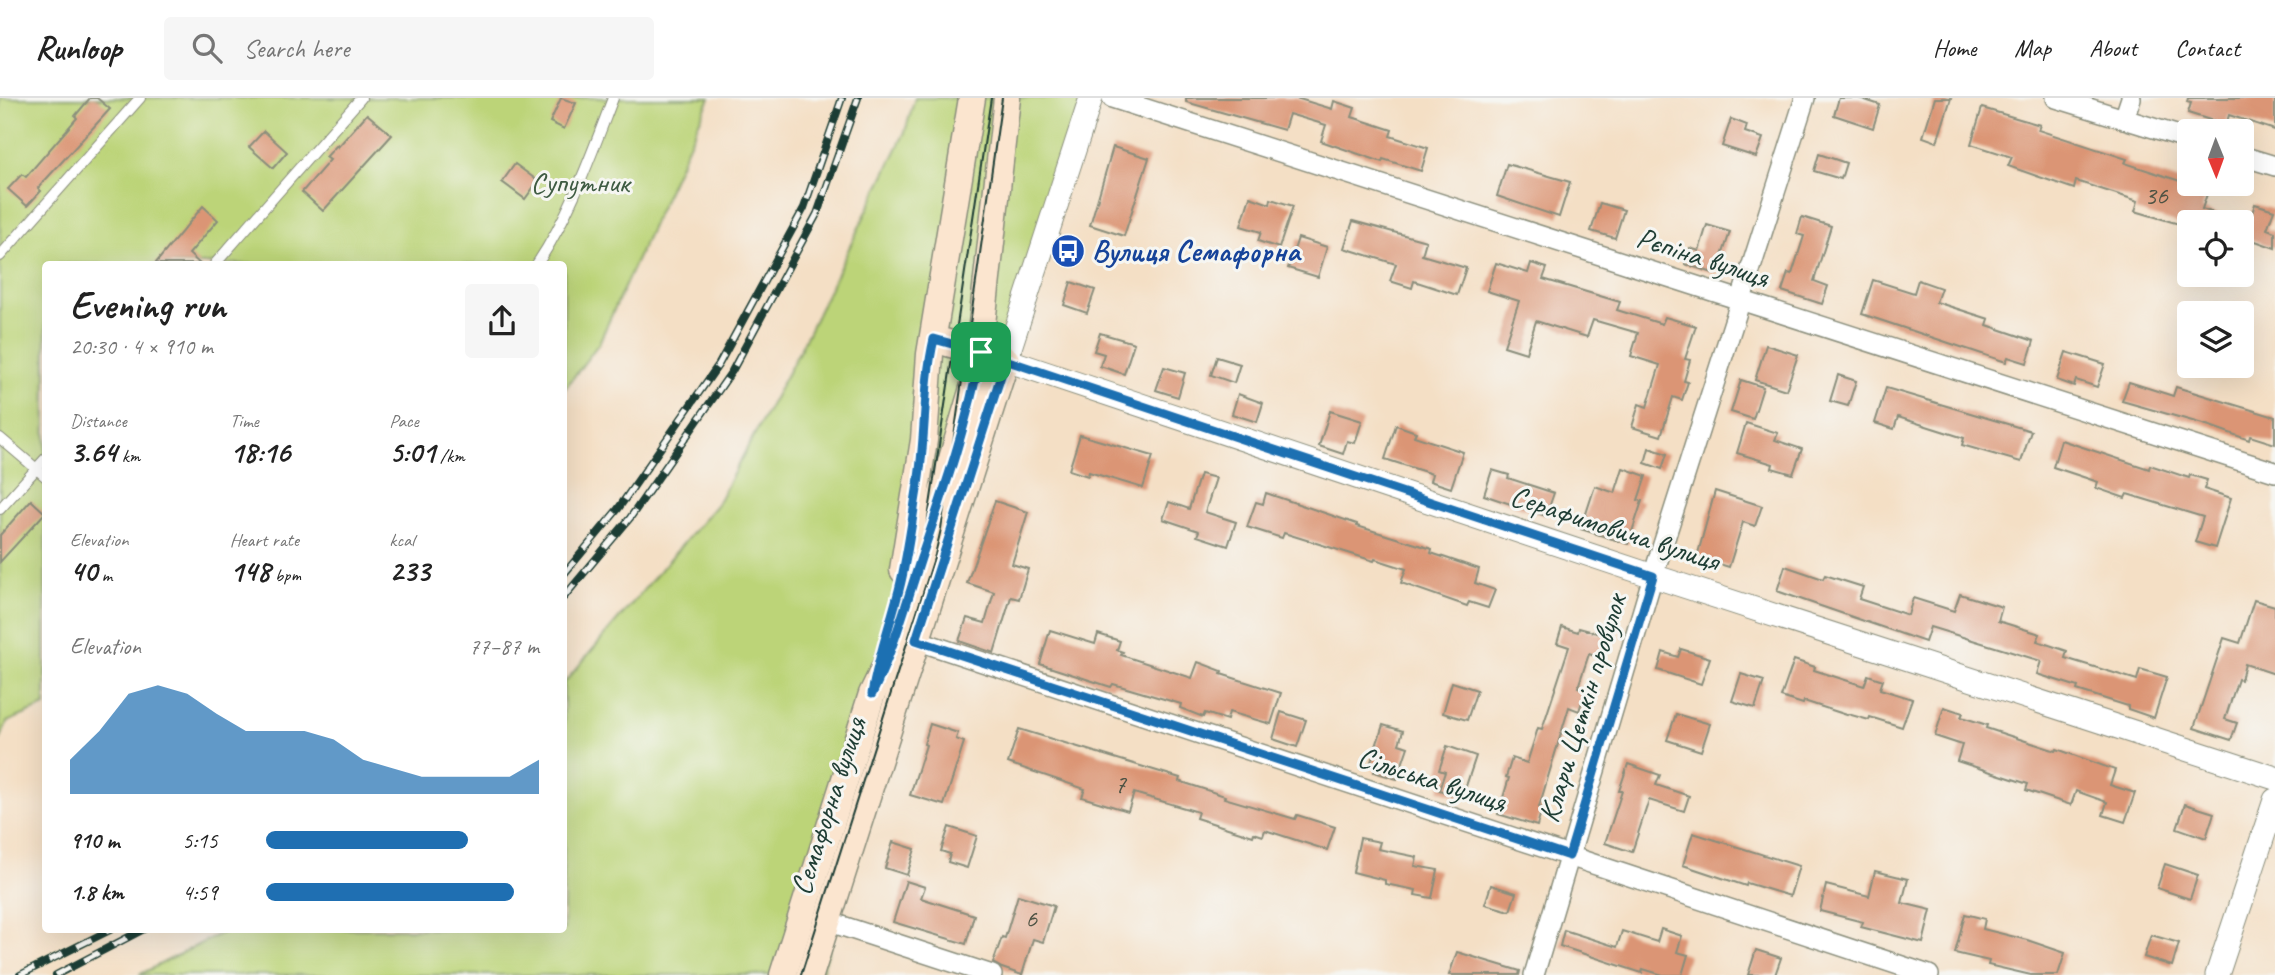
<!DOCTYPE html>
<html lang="en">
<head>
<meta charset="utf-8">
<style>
	body { margin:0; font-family:Caveat,sans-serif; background:#f6f6f6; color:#222; height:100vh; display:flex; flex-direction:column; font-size:26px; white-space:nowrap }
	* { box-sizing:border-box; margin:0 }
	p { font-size:23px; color:#767676 }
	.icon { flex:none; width:38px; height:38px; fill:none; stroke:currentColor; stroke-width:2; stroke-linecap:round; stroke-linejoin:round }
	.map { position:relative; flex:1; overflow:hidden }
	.panel { position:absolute; left:42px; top:163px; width:525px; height:672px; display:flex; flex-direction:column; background:#fff; border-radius:7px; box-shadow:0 7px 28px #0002 }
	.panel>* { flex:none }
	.needle { width:46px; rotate:179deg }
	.controls { position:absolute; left:2177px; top:21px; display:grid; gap:14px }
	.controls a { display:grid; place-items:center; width:77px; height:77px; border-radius:7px; background:#fff; box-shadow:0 7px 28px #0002; font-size:35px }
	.pin { position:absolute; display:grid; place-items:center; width:60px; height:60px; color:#fff; margin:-30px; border-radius:14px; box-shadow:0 4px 10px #0006 }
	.round { display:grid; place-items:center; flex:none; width:74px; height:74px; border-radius:7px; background:#f6f6f6 }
	.summary { display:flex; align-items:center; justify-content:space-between; height:119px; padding:0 28px }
	h1 { font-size:38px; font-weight:700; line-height:52px }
	.figures { display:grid; grid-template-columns:repeat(3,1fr); gap:10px; height:119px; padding:7px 28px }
	.figures div { display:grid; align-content:center }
	.figures b { font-size:30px; font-weight:700 }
	.figures small { font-size:19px; font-weight:400 }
	.figures p { font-size:19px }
	.chart { height:196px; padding:14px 28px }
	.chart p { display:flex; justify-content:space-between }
	.chart svg { width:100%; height:126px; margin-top:7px; fill:#1f6fb2; opacity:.7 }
	ul { padding:0 28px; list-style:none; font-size:23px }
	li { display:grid; grid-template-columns:112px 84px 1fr; align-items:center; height:52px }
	li i { height:18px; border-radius:9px; background:#1f6fb2 }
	header { display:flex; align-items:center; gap:42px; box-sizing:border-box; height:98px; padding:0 35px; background:#fff; border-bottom:2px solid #e0e0e0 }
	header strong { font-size:33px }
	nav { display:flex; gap:38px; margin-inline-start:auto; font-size:24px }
	.search { width:490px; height:63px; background:#f6f6f6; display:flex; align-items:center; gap:18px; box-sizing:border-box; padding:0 24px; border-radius:7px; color:#767676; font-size:26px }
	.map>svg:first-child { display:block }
	.green { fill:#bcd478; stroke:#6e8856; stroke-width:2 }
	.building { fill:#db9575 }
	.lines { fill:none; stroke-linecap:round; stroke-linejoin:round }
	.service-casing { stroke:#8a8e7c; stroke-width:12 }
	.minor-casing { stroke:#8a8e7c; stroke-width:22 }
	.tertiary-casing { stroke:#8a8e7c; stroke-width:25 }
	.secondary-casing { stroke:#8a8e7c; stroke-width:29 }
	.service { stroke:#fff; stroke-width:10 }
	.minor { stroke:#fff; stroke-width:19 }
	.tertiary { stroke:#fff; stroke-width:23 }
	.secondary { stroke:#fbe5cf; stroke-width:26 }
	.tram { stroke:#1f3d34; stroke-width:2 }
	.rail-casing { stroke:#1f3d34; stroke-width:8 }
	.rail { stroke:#f6f6f2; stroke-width:5; stroke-dasharray:16; stroke-linecap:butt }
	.route-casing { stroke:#fff; stroke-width:14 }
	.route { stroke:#1f6fb2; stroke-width:9 }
	.labels { text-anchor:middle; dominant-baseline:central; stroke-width:6; stroke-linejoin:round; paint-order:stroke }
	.number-label { font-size:26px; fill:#4e5344 }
	.park-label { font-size:30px; fill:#3e5b42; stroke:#f6f6f2 }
	.transit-label { font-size:30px; font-weight:bold; fill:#164399; stroke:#f6f6f2; text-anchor:start }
	.street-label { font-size:30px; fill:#1f3d34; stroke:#f6f6f2 }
</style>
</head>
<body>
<header>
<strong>Runloop</strong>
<div class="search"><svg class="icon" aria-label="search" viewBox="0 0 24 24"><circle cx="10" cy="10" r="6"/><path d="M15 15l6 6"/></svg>Search here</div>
<nav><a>Home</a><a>Map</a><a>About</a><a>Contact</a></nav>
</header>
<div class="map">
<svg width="2275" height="877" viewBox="0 0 2275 877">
	<rect width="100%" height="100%" fill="#f6f6f2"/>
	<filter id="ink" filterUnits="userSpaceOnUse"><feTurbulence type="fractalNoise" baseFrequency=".0143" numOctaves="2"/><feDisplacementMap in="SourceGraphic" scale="14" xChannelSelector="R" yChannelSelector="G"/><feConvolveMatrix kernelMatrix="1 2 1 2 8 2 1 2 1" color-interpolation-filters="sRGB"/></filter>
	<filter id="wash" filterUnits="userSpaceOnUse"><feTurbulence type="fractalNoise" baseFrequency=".00686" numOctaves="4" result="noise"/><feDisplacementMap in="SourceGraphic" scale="28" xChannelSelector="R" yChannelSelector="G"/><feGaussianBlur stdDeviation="1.57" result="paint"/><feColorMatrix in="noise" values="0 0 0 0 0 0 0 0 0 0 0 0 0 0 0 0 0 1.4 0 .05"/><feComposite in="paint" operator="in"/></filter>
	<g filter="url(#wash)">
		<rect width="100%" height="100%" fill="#f4dfc5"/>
		<!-- green -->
		<g class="green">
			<polygon points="0,0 710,0 599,245 564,292 564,166 46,166 45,608 7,624 0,643"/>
			<polygon points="915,0 1091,0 821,877 139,877 229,831 564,831 564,585 717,406 800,252 905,34"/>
		</g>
		<g id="blocks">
			<!-- building -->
			<g class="building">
				<polygon points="90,0 97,0 110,11 38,90 41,93 27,108 8,91 22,76 26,79 77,20 75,18"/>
				<polygon points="561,0 576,5 564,31 550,24"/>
				<polygon points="1186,0 1296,0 1332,11 1334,3 1355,10 1352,19 1392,32 1390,38 1428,50 1421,73 1383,61 1382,64 1321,43 1326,27 1289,16 1284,32 1186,4"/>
				<polygon points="1839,0 1859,0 1880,7 1873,30 1834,17"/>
				<polygon points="1935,0 1951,0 1937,44 1923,39"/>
				<polygon points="2188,0 2275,0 2275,32 2229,17 2226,27 2188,15 2191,5 2187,4"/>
				<polygon points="1982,10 2040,27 2038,32 2127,61 2125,65 2189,86 2209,90 2202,111 2232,121 2231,124 2189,124 2189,129 2135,113 2138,103 2076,83 2074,91 2008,68 2012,59 1971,46"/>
				<polygon points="367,16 392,37 323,113 302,94 330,62 326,59 337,47 338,49"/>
				<polygon points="1731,21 1747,27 1745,34 1763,40 1756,59 1722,48"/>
				<polygon points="264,33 287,54 273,70 249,49"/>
				<polygon points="1113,49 1149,60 1124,138 1090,127"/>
				<polygon points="1819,56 1846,65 1841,81 1814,73"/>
				<polygon points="515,66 538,83 525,101 502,84"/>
				<polygon points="1507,66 1570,84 1559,119 1497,98"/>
				<polygon points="1250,99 1270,106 1271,101 1293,108 1279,150 1258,143 1261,134 1241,128"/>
				<polygon points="1600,105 1624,112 1615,140 1591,133"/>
				<polygon points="2255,106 2274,112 2267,131 2275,134 2275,150 2244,139"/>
				<polygon points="203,108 218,122 189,156 200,166 155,166"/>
				<polygon points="1802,119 1831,128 1814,183 1828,188 1822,206 1782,193 1788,175 1792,176 1804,138 1797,136"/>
				<polygon points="1353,123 1426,143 1422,157 1466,170 1457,197 1414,183 1412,190 1390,183 1396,166 1344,150"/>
				<polygon points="1707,127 1730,134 1716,176 1685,166 1690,150 1699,153"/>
				<polygon points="1298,140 1327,149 1318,179 1288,170"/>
				<polygon points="1496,165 1528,175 1531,165 1547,170 1543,181 1620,204 1617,212 1662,226 1665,219 1696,228 1685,261 1690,262 1684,283 1688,284 1682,302 1673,299 1661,338 1632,329 1639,306 1647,309 1660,267 1631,258 1638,235 1593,222 1587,239 1536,223 1526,255 1504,248 1519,203 1487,193"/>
				<polygon points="1873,182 1914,195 1918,182 1941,190 1936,204 1989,221 1987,227 2034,243 2027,265 2008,259 2006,264 1862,216"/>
				<polygon points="1071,184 1095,192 1087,215 1064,207"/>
				<polygon points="1100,235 1134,245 1124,276 1100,268 1104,256 1094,253"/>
				<polygon points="1766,247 1798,257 1786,292 1755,282"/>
				<polygon points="2066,254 2105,266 2097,289 2076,282 2074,288 2057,282"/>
				<polygon points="1217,259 1240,266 1234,285 1211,277"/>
				<polygon points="1164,269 1185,275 1178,299 1156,292"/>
				<polygon points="1838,277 1856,283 1848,308 1830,303"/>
				<polygon points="1741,282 1763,289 1753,321 1731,314"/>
				<polygon points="2129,284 2173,298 2176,289 2275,319 2275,346 2250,338 2249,342 2210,328 2122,303"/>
				<polygon points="1886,290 2031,333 2021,364 1962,347 1964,340 1898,319 1894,331 1875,325"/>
				<polygon points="1238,296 1263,305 1257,324 1232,316"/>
				<polygon points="1330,313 1362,323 1355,345 1347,343 1343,356 1319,348"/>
				<polygon points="1746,325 1778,335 1775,342 1802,351 1793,376 1772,370 1773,366 1737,355"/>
				<polygon points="1396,327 1416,334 1414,338 1463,354 1451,390 1430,383 1432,376 1385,361"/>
				<polygon points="1080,337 1153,358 1143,390 1089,374 1088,378 1069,372"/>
				<polygon points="2061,342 2149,371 2150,367 2189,380 2190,377 2207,382 2204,391 2231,400 2215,450 2195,444 2203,419 2127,396 2125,400 2096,390 2098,384 2053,369"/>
				<polygon points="1649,350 1667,356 1662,371 1645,365"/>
				<polygon points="1623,370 1646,378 1638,402 1642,403 1628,446 1581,431 1595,388 1615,395"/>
				<polygon points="1492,372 1509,377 1508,380 1554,395 1546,418 1484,397"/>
				<polygon points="1200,376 1216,380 1205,414 1236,424 1228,448 1197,438 1199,433 1163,421 1169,404 1189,411"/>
				<polygon points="1715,393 1762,408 1755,428 1743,424 1729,469 1697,459"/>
				<polygon points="1266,395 1357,426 1357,428 1432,451 1431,455 1479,471 1475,485 1495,492 1488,510 1469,504 1467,508 1401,485 1406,471 1375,461 1374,463 1284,435 1282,440 1247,429 1256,404 1263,406"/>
				<polygon points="31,402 45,415 0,464 0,437"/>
				<polygon points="995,403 1028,414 1012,466 1028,471 1019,501 1011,499 994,555 959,543 967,520 985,525 994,494 967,485"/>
				<polygon points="1785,468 1823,481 1825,477 1863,489 1859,501 1908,517 1913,500 1954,513 1960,496 2002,509 1998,523 2040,536 2037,543 2067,553 2065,560 2137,582 2140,571 2167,579 2154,620 2128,611 2128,608 2077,592 2078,589 2037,576 2041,563 1930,529 1925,544 1777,493"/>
				<polygon points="2254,502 2275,508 2275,576 2245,566 2241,582 2238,581 2225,621 2237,625 2231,642 2194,630 2224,540 2240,545"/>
				<polygon points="1562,529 1578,534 1579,530 1608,538 1601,560 1589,556 1578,589 1586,591 1579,613 1569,609 1539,709 1542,710 1537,728 1498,716 1509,680 1506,679 1512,660 1527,665 1538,630 1542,631 1569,549 1557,545"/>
				<polygon points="1050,532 1095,546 1098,536 1120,543 1117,552 1123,554 1121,557 1192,580 1198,564 1222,573 1221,576 1281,595 1271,626 1229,614 1227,622 1205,615 1203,619 1180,610 1181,606 1113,586 1111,589 1040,566"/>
				<polygon points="1681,551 1710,560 1701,586 1658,572 1663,554 1678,559"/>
				<polygon points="1794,562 1815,569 1814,572 1864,588 1868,577 1883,582 1880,591 1912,601 1902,629 1870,619 1869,622 1848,616 1847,617 1804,603 1803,606 1781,599"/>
				<polygon points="1741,576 1764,583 1755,610 1732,603"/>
				<polygon points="1452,584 1477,592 1467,622 1443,615"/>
				<polygon points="1944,609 1963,615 1961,619 1987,627 1986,630 2056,653 2057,651 2115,672 2110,687 2135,695 2125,724 2103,717 2107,704 2076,693 2071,707 2026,692 2028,686 1957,663 1962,647 1935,638"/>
				<polygon points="1281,614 1306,622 1297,649 1273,641"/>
				<polygon points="1676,616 1710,626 1701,653 1667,642"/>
				<polygon points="930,626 958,635 956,641 964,644 944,707 910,697 926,647 924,646"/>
				<polygon points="1383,627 1403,633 1399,646 1408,649 1397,681 1374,674 1376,666 1371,664"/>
				<polygon points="1019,631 1180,680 1179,683 1225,698 1224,700 1295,721 1297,717 1335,729 1327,752 1265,732 1263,738 1254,735 1253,738 1196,720 1198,714 1134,695 1128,713 1082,699 1085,691 1008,665"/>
				<polygon points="1447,648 1476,658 1462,700 1439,692 1445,674 1439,672"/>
				<polygon points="1628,666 1660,677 1656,687 1689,698 1684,713 1649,702 1632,754 1605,745 1622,693 1619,693"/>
				<polygon points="2185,706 2214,715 2206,740 2177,730"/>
				<polygon points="949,729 977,738 967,770 948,764 950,756 941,753"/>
				<polygon points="1693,735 1799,768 1790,798 1747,785 1746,788 1683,767"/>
				<polygon points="1360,740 1380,744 1378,751 1417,759 1415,768 1438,772 1432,800 1415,797 1416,792 1385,786 1385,782 1353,774"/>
				<polygon points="893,744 915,751 907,777 885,770"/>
				<polygon points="2165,766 2198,777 2190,801 2157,790"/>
				<polygon points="1875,773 1908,781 1902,805 1931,812 1923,845 1861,829 1863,824 1820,813 1826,787 1869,798"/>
				<polygon points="906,783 925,789 921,800 974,817 966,846 893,824"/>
				<polygon points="1491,787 1516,795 1510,813 1485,806"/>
				<polygon points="1018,797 1054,808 1043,844 1033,841 1022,877 1002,870 993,865 1002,839 1005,840"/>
				<polygon points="1965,816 1985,821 1983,831 2027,842 2065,855 2058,877 2031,877 1988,867 1989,863 1955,855"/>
				<polygon points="1661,831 1682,838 1677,854 1688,857 1682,877 1663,877 1643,871 1642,875 1560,848 1564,832 1617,849 1622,833 1657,844"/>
				<polygon points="2151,837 2179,845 2172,868 2144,859"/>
				<polygon points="1756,852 1781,860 1775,877 1748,877"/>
				<polygon points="1457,854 1520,873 1519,877 1449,877"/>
			</g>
		</g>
	</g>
	<g filter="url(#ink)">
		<use href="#blocks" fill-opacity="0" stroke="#8a8e7c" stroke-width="2"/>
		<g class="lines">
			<!-- service casing -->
			<g class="service-casing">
				<g id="service">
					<polyline points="0,158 140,0"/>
					<polyline points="215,166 361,0"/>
					<path d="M537,166C571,115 591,57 613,0"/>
					<polyline points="0,340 46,379"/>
					<polyline points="0,411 46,360"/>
				</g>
			</g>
			<!-- minor casing -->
			<g class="minor-casing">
				<g id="minor">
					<polyline points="1112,0 2275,374"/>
					<polyline points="2056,0 2189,41"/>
					<polyline points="2124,21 2131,0"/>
					<polyline points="2242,58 2275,68"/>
					<polyline points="916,542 1929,877"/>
					<polyline points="827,823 992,877"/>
					<polyline points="1534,877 1653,478 1805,0"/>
				</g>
			</g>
			<!-- tertiary casing -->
			<g class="tertiary-casing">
				<g id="tertiary">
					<polyline points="1091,0 1006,262 1653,478 2275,680"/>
					<polyline points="2217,877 2275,702"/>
				</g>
			</g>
			<!-- secondary casing -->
			<g class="secondary-casing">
				<g id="secondary">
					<polyline points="903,472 924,342 930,256 972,0"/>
					<polyline points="783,877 872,596 886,567 931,432 976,280 1007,0"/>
					<polyline points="810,877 1006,262 934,241"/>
				</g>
			</g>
			<!-- service -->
			<use href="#service" class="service"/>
			<!-- minor -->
			<use href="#minor" class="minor"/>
			<!-- tertiary -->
			<use href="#tertiary" class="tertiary"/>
			<!-- secondary -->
			<use href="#secondary" class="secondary"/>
			<!-- tram -->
			<g class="tram">
				<polyline points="919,481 991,0"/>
				<polyline points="801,877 935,457 941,431 1002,0"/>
			</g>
			<!-- rail casing -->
			<g class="rail-casing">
				<g id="rail">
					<polyline points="564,476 618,411 719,266 804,110 842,0"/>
					<polyline points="564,499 630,420 732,273 817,116 858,0"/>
					<polyline points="20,877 112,831"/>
					<polyline points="56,877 144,831"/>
				</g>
			</g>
			<!-- rail -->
			<use href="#rail" class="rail"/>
		</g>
	</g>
	<g class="lines" filter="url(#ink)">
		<!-- route casing -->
		<g class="route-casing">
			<path id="route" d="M981,254L934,241C923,288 926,338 918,386C912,421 908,457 899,492C890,527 878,560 872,596C893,553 906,506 921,460C944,393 968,324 981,254L1653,478L1569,758L916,542L1006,262L981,254"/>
		</g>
		<!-- route -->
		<use href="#route" class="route"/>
	</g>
	<!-- icons -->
	<defs>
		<g id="bus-disc" transform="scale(1.75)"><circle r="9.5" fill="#1a4fb4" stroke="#f6f6f2"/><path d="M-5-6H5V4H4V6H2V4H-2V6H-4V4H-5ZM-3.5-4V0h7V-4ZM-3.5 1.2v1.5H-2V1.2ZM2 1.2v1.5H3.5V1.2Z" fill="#fff"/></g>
	</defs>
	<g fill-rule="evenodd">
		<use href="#bus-disc" x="1068" y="153"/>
	</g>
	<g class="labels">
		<!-- number labels -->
		<g class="number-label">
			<text x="2156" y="97">36</text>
			<text x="1120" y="686">7</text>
			<text x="1031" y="820">6</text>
		</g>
		<!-- park labels -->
		<g class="park-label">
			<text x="580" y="84">Супутник</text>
		</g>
		<!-- transit labels -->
		<g class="transit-label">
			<text x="1092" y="153">Вулиця Семафорна</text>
		</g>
		<!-- street labels -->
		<g class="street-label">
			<text transform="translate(1703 159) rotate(18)">Рєпіна вулиця</text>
			<text transform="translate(1615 430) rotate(18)">Серафимовича вулиця</text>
			<text transform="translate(1582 610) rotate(-73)">Клари Цеткін провулок</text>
			<text transform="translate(1432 681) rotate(18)">Сільська вулиця</text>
			<text transform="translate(828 708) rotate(-72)">Семафорна вулиця</text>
		</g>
	</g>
</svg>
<div class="controls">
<a><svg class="needle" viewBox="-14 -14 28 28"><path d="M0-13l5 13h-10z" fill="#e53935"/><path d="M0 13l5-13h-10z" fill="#767676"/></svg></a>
<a><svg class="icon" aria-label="locate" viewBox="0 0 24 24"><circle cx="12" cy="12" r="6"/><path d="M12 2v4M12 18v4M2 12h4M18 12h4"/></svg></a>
<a><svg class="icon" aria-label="layers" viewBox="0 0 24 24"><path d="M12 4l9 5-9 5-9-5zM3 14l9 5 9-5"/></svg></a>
</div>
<div class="pin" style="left:981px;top:254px;background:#1e9e55"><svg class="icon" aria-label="arrive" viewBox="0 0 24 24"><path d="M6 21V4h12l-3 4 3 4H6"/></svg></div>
<section class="panel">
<div class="summary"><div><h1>Evening run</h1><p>20:30 · 4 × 910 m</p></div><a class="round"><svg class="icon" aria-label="share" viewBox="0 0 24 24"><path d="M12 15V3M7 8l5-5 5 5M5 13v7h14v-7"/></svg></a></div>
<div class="figures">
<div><p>Distance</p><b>3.64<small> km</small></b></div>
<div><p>Time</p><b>18:16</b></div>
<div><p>Pace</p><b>5:01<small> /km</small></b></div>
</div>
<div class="figures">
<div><p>Elevation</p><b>40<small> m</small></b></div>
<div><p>Heart rate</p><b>148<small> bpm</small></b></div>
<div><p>kcal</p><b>233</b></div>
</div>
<div class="chart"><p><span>Elevation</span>77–87 m</p>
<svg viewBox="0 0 160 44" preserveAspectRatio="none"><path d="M0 44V32L10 22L20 9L30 6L40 9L50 16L60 22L70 22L80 22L90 25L100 32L110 35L120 38L130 38L140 38L150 38L160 32V44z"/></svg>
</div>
<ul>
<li><b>910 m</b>5:15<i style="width:74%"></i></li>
<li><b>1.8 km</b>4:59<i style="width:91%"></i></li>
</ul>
</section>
</div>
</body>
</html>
